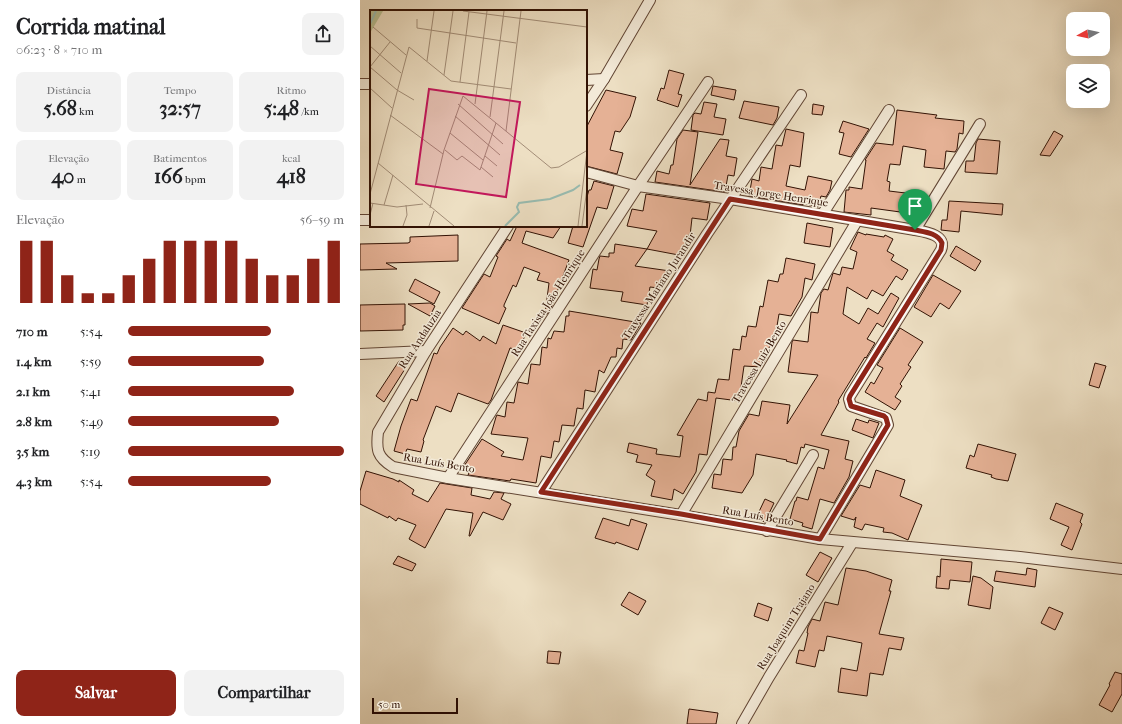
<!DOCTYPE html>
<html lang="pt">
<head>
<meta charset="utf-8">
<style>
	body { margin:0; font-family:"IM FELL French Canon",serif; background:#f2f2f2; color:#202124; height:100vh; display:flex; flex-direction:column; font-size:15px; white-space:nowrap }
	* { box-sizing:border-box; margin:0 }
	p { font-size:13px; color:#757577 }
	.icon { flex:none; width:22px; height:22px; fill:none; stroke:currentColor; stroke-width:2; stroke-linecap:round; stroke-linejoin:round }
	.map { position:relative; flex:1; overflow:hidden }
	.details { display:flex; flex-direction:column; background:#fff; width:360px }
	.details>* { flex:none }
	.needle { width:26px; rotate:262deg }
	.tools { position:absolute; left:706px; top:12px; display:grid; gap:8px }
	.tools a { display:grid; place-items:center; width:44px; height:44px; border-radius:8px; background:#fff; box-shadow:0 4px 16px #0002; font-size:20px }
	.scale { position:absolute; left:12px; bottom:10px; width:86px; box-sizing:border-box; padding-left:4px; border:2px solid #321204; border-top:0; font-size:11px; line-height:14px; white-space:nowrap; color:#321204; -webkit-text-stroke:3px #f3ead8; paint-order:stroke }
	.pin { position:absolute; display:grid; place-items:center; width:34px; height:34px; color:#fff; margin:-41px -17px; border-radius:50% 50% 50% 0; rotate:-45deg; box-shadow:0 0 4px #0007 }
	.pin .icon { rotate:45deg }
	.round { display:grid; place-items:center; flex:none; width:42px; height:42px; border-radius:8px; background:#f2f2f2 }
	.headline { display:flex; align-items:center; justify-content:space-between; height:68px; padding:0 16px }
	h1 { font-size:22px; font-weight:700; line-height:30px }
	.metrics { display:grid; grid-template-columns:repeat(3,1fr); gap:6px; height:68px; padding:4px 16px }
	.metrics div { display:grid; align-content:center; border-radius:8px; background:#f2f2f2; text-align:center }
	.metrics b { font-size:20px; font-weight:700 }
	.metrics small { font-size:11px; font-weight:400 }
	.metrics p { font-size:11px }
	.chart { height:112px; padding:8px 16px }
	.chart p { display:flex; justify-content:space-between }
	.chart svg { width:100%; height:72px; margin-top:4px; stroke:#8f2418; stroke-width:6 }
	.primary-button { display:flex; gap:8px; margin-top:auto; padding:8px 16px }
	.primary-button a { flex:1; height:46px; border-radius:8px; background:#8f2418; color:#fff; font-size:16px; font-weight:700; line-height:46px; text-align:center }
	.primary-button a+a { background:#f2f2f2; color:#202124 }
	ul { padding:0 16px; list-style:none; font-size:13px }
	li { display:grid; grid-template-columns:64px 48px 1fr; align-items:center; height:30px }
	li i { height:10px; border-radius:5px; background:#8f2418 }
	main { display:flex; flex:1; min-height:0 }
	.map>svg:first-child { display:block }
	.building { fill:#e5b195; stroke:#321204 }
	.lines { fill:none; stroke-linecap:round; stroke-linejoin:round }
	.minor-casing { stroke:#614534; stroke-width:12 }
	.minor { stroke:#f3ead8; stroke-width:10 }
	.route-casing { stroke:#fff; stroke-width:8 }
	.route { stroke:#8f2418; stroke-width:5 }
	.labels { text-anchor:middle; dominant-baseline:central; stroke-width:3; stroke-linejoin:round; paint-order:stroke }
	.street-label { font-size:11px; fill:#321204; stroke:#f3ead8 }
	.inset-river { fill:none; stroke:#99bdb2; stroke-width:2 }
	.inset-road { fill:none; stroke:#a28d77; stroke-width:1 }
	.view { fill:#c2185b; fill-opacity:0.15; stroke:#c2185b; stroke-width:2 }
	.inset-edge { fill:none; stroke:#321204; stroke-width:2 }
</style>
</head>
<body>
<main>
<section class="details">
<div class="headline"><div><h1>Corrida matinal</h1><p>06:23 · 8 × 710 m</p></div><a class="round"><svg class="icon" aria-label="share" viewBox="0 0 24 24"><path d="M12 15V3M7 8l5-5 5 5M5 13v7h14v-7"/></svg></a></div>
<div class="metrics">
<div><p>Distância</p><b>5.68<small> km</small></b></div>
<div><p>Tempo</p><b>32:57</b></div>
<div><p>Ritmo</p><b>5:48<small> /km</small></b></div>
</div>
<div class="metrics">
<div><p>Elevação</p><b>40<small> m</small></b></div>
<div><p>Batimentos</p><b>166<small> bpm</small></b></div>
<div><p>kcal</p><b>418</b></div>
</div>
<div class="chart"><p><span>Elevação</span>56–59 m</p>
<svg viewBox="0 0 160 44" preserveAspectRatio="none"><path d="M5 44V6M15 44V6M25 44V27M35 44V38M45 44V38M55 44V27M65 44V17M75 44V6M85 44V6M95 44V6M105 44V6M115 44V17M125 44V27M135 44V27M145 44V17M155 44V6"/></svg>
</div>
<ul>
<li><b>710 m</b>5:54<i style="width:66%"></i></li>
<li><b>1.4 km</b>5:59<i style="width:63%"></i></li>
<li><b>2.1 km</b>5:41<i style="width:77%"></i></li>
<li><b>2.8 km</b>5:49<i style="width:70%"></i></li>
<li><b>3.5 km</b>5:19<i style="width:100%"></i></li>
<li><b>4.3 km</b>5:54<i style="width:66%"></i></li>
</ul>
<div class="primary-button"><a>Salvar</a><a>Compartilhar</a></div>
</section>
<div class="map">
<svg width="762" height="724" viewBox="0 0 762 724">
	<rect width="100%" height="100%" fill="#eddfc3"/>
	<filter id="stains"><feTurbulence type="fractalNoise" baseFrequency=".005" numOctaves="4"/><feColorMatrix values="0 0 0 0 .2 0 0 0 0 .09 0 0 0 0 .02 0 0 0 .5 -.17"/></filter>
	<radialGradient id="worn" r=".72"><stop offset=".6" stop-color="#630" stop-opacity="0"/><stop offset="1" stop-color="#630" stop-opacity=".3"/></radialGradient>
	<!-- building -->
	<g class="building">
		<polygon points="309,70 324,74 318,94 322,95 318,107 297,100 301,88 304,89"/>
		<polygon points="353,86 376,90 374,100 351,95"/>
		<polygon points="246,90 276,97 270,117 260,132 255,131 250,150 263,153 257,174 226,166 226,128"/>
		<polygon points="384,101 419,107 417,118 413,125 379,118"/>
		<polygon points="344,102 357,104 354,117 366,119 363,135 331,130 333,115 335,113 341,114"/>
		<polygon points="453,104 464,106 462,115 452,114"/>
		<polygon points="537,110 577,115 575,118 604,121 603,134 599,133 597,149 595,152 586,151 584,169 564,167 566,150 543,146 540,165 530,164 527,181 530,182 529,191 562,195 560,205 555,214 511,208 511,215 484,212 486,190 489,190 489,187 502,189 506,160 505,160 516,143 533,145"/>
		<polygon points="483,121 509,129 491,157 479,154 484,133 479,132"/>
		<polygon points="426,129 444,133 440,167 430,165 426,186 445,190 448,176 472,181 470,190 466,197 461,196 458,207 443,203 443,205 389,196 392,179 399,181 401,167 412,169 416,145 422,146"/>
		<polygon points="323,130 338,132 330,185 360,139 369,140 366,156 377,158 374,176 368,175 365,192 295,182 297,171 309,174 311,165 313,165 317,139"/>
		<polygon points="694,131 703,136 690,156 680,155"/>
		<polygon points="618,139 640,141 637,174 605,172 606,161 614,161 616,143"/>
		<polygon points="234,181 254,186 247,209 237,207 223,247 208,243 213,226 226,226 226,200 229,190 231,190"/>
		<polygon points="286,194 350,203 347,220 332,218 330,236 328,235 324,256 287,249 297,231 267,226 272,209 283,211"/>
		<polygon points="589,201 643,204 642,215 601,211 599,232 581,230 582,220 587,220"/>
		<polygon points="447,223 473,228 470,247 444,243"/>
		<polygon points="157,226 201,226 193,238 166,231 162,243 209,260 191,308 187,314 185,314 189,283 177,280 180,273 164,267 156,287 153,285 144,305 144,307 146,308 139,324 102,308 124,274 130,277 138,257 136,256 147,239 150,241"/>
		<polygon points="498,232 506,235 506,234 524,237 525,235 533,239 527,251 534,255 531,260 548,270 542,280 536,276 523,296 512,290 507,299 487,287 483,314 499,324 508,308 518,314 531,293 539,298 523,327 517,323 507,339 515,343 506,358 505,357 478,401 479,402 461,435 489,441 485,459 493,461 489,477 474,503 460,499 452,529 442,526 443,523 430,519 435,501 436,501 437,497 448,500 458,467 464,469 469,450 445,444 444,448 441,447 437,464 426,461 427,460 396,454 393,475 382,493 352,488 354,474 361,475 363,459 372,460 373,447 376,447 379,431 389,414 399,416 402,401 430,405 427,424 458,375 428,372 432,342 433,340 448,342 451,312 458,313 461,293 464,289 468,290 473,273 480,275 482,267 493,269 497,252 490,249"/>
		<polygon points="98,235 98,261 26,263 37,269 0,270 0,244 48,243 50,242 50,237"/>
		<polygon points="255,244 287,249 275,266 310,271 308,280 300,279 299,288 290,287 287,305 261,301 263,292 230,288 233,269 237,270 239,259 240,256 249,257 249,253 254,253"/>
		<polygon points="596,246 621,261 615,271 590,256"/>
		<polygon points="426,258 455,264 452,280 445,278 442,297 431,316 419,314 415,338 404,356 407,357 401,367 384,366 379,401 356,398 347,455 339,454 336,472 323,494 314,489 312,500 291,496 295,481 286,475 292,465 276,462 278,455 267,452 269,443 297,449 296,454 320,457 323,436 317,435 338,399 347,401 348,392 355,393 358,379 369,380 373,349 380,350 382,336 386,337 388,326 396,327 400,306 403,307 408,280 418,282 420,274 423,274"/>
		<polygon points="573,275 601,291 589,309 580,303 571,317 554,307"/>
		<polygon points="55,279 80,292 74,304 49,291"/>
		<polygon points="70,303 75,306 70,316 48,304"/>
		<polygon points="45,304 45,325 43,325 43,330 0,331 0,305"/>
		<polygon points="209,311 281,323 271,340 263,339 262,349 257,348 256,357 251,357 244,373 239,370 235,392 225,390 223,409 217,408 214,426 202,425 199,442 194,441 191,458 181,456 176,483 151,479 150,481 108,475 109,473 102,469 122,439 144,452 141,456 163,460 168,438 131,434 136,417 137,415 145,417 147,402 154,403 158,382 168,384 171,364 180,365 182,347 187,348 188,338 191,339 194,331 204,332 206,316 209,316"/>
		<polygon points="143,325 166,333 159,350 150,348 131,400 128,404 98,393 91,412 76,406 63,440 64,441 61,452 47,449 45,454 34,451 41,426 51,399 57,401 74,353 77,354 80,347 93,328 103,335 106,331 120,341 123,336 136,344"/>
		<polygon points="540,328 563,342 548,365 551,367 540,384 542,386 535,397 541,401 535,410 505,392 511,382 514,384 523,368 517,365"/>
		<polygon points="39,361 50,361 24,402 16,396"/>
		<polygon points="735,363 746,366 739,388 729,385"/>
		<polygon points="496,419 508,423 509,420 519,423 513,438 492,430"/>
		<polygon points="618,444 656,454 648,481 636,479 631,477 632,475 606,468 610,455 614,457"/>
		<polygon points="516,470 545,480 540,496 562,505 548,540 532,533 523,532 524,528 505,524 502,530 494,527 496,517 494,520 481,516 500,485 510,488"/>
		<polygon points="6,471 33,479 39,482 39,480 54,490 52,494 68,502 80,483 112,488 111,495 130,499 134,492 144,493 141,499 151,504 143,520 123,512 110,536 109,536 113,513 86,509 65,548 49,539 56,525 38,518 36,521 29,516 28,518 0,504 0,491"/>
		<polygon points="405,499 414,503 405,522 396,518"/>
		<polygon points="696,503 723,514 720,522 722,524 712,550 701,545 709,527 690,519"/>
		<polygon points="243,518 269,526 271,519 287,524 278,550 256,542 255,544 235,538"/>
		<polygon points="460,552 472,558 458,582 446,575"/>
		<polygon points="38,556 56,564 52,571 33,564"/>
		<polygon points="581,559 612,562 610,582 590,580 589,589 576,588 577,576 580,577"/>
		<polygon points="486,568 506,571 532,580 529,591 531,591 519,634 544,638 541,650 529,648 523,675 510,673 507,696 478,692 481,668 497,671 502,643 467,636 464,651 459,650 455,667 436,663 439,650 444,651 448,633 447,633 448,627 452,619 460,621 465,602 478,605"/>
		<polygon points="667,568 677,570 675,587 634,581 636,571 666,575"/>
		<polygon points="613,576 621,578 633,587 630,609 608,605"/>
		<polygon points="269,592 286,601 278,615 261,605"/>
		<polygon points="398,603 412,608 408,621 394,616"/>
		<polygon points="689,607 703,613 695,630 681,623"/>
		<polygon points="188,651 201,652 199,664 187,663"/>
		<polygon points="755,672 762,674 762,694 752,712 739,705 750,685 749,684"/>
		<polygon points="329,709 358,713 356,724 327,724"/>
	</g>
	<g class="lines">
		<!-- minor casing -->
		<g class="minor-casing">
			<g id="minor">
				<polyline points="226,80 244,79"/>
				<polyline points="0,84 11,84"/>
				<polyline points="226,106 244,79 290,0"/>
				<path d="M226,172L278,186L370,199L555,230C566,232 587,235 581,250L490,396L489,399L491,406L523,417L526,418L528,425L460,539"/>
				<polyline points="462,215 529,110"/>
				<polyline points="0,220 11,220"/>
				<path d="M148,226L66,351L18,432C16,450 17,457 33,467L88,478L321,515L460,539L660,557L762,569"/>
				<polyline points="555,230 620,124"/>
				<polyline points="0,354 66,351"/>
				<polyline points="88,478 278,186 348,82"/>
				<polyline points="181,492 347,234 441,95"/>
				<polyline points="321,515 497,221"/>
				<polyline points="407,531 453,455"/>
				<polyline points="382,724 409,677 492,543"/>
			</g>
		</g>
		<!-- minor -->
		<use href="#minor" class="minor"/>
	</g>
	<g class="lines">
		<!-- route casing -->
		<g class="route-casing">
			<path id="route" d="M370,199L555,230C565,232 578,233 582,243L581,250L490,396L489,399L491,406L524,416L526,418L528,425L460,539L321,514L181,492Z"/>
		</g>
		<!-- route -->
		<use href="#route" class="route"/>
	</g>
	<g class="labels">
		<!-- street labels -->
		<g class="street-label">
			<text transform="translate(411 194) rotate(9)">Travessa Jorge Henrique</text>
			<text transform="translate(299 286) rotate(-57)">Travessa Mariano Jurandir</text>
			<text transform="translate(188 303) rotate(-57)">Rua Taxista João Henrique</text>
			<text transform="translate(60 339) rotate(-57)">Rua Andaluzia</text>
			<text transform="translate(399 362) rotate(-59)">Travessa Luiz Bento</text>
			<text transform="translate(79 463) rotate(10)">Rua Luís Bento</text>
			<text transform="translate(398 516) rotate(10)">Rua Luís Bento</text>
			<text transform="translate(426 627) rotate(-58)">Rua Joaquim Trajano</text>
		</g>
	</g>
	<!-- overview -->
	<g transform="translate(10 10)">
		<rect width="217" height="217" fill="#eddfc3"/>
		<path d="M0,1H13L0,23Z" fill="#b9c193"/>
		<path class="inset-river" d="M0,14L6,1M135,216L149,202L147,197L149,193L180,189L203,180L210,175"/>
		<path class="inset-road" d="M93,1L217,17M47,9V18L146,33M3,17L36,45M0,36L31,63M57,51L64,1M0,57L27,80L44,90M0,57L20,32M74,65L83,1M90,72L99,2M0,78L22,98M88,94L133,134M105,94L117,1M20,105L73,144M85,106L130,145M120,107L134,1M136,121L151,1M80,123L113,150M75,140L87,150L92,146L110,160L126,113M115,146L127,156M8,153L84,216M111,157L123,167M0,184L39,37L81,71L141,79M0,193L27,197L53,194M14,195L23,165M60,198L74,140L93,86L181,158L189,157L216,141M0,205L3,193M33,216L37,205L36,195M59,216L64,201M208,216L217,141M212,216L217,178"/>
		<path class="view" d="M59,79L150,92L136,187L46,174Z"/>
		<rect width="217" height="217" class="inset-edge"/>
	</g>
	<rect width="100%" height="100%" filter="url(#stains)"/>
	<rect width="100%" height="100%" fill="url(#worn)"/>
</svg>
<div class="tools">
<a><svg class="needle" viewBox="-14 -14 28 28"><path d="M0-13l5 13h-10z" fill="#e53935"/><path d="M0 13l5-13h-10z" fill="#757577"/></svg></a>
<a><svg class="icon" aria-label="layers" viewBox="0 0 24 24"><path d="M12 4l9 5-9 5-9-5zM3 14l9 5 9-5"/></svg></a>
</div>
<div class="scale">50 m</div>
<div class="pin" style="left:555px;top:230px;background:#1e9e55"><svg class="icon" aria-label="arrive" viewBox="0 0 24 24"><path d="M6 21V4h12l-3 4 3 4H6"/></svg></div>
</div>
</main>
</body>
</html>
